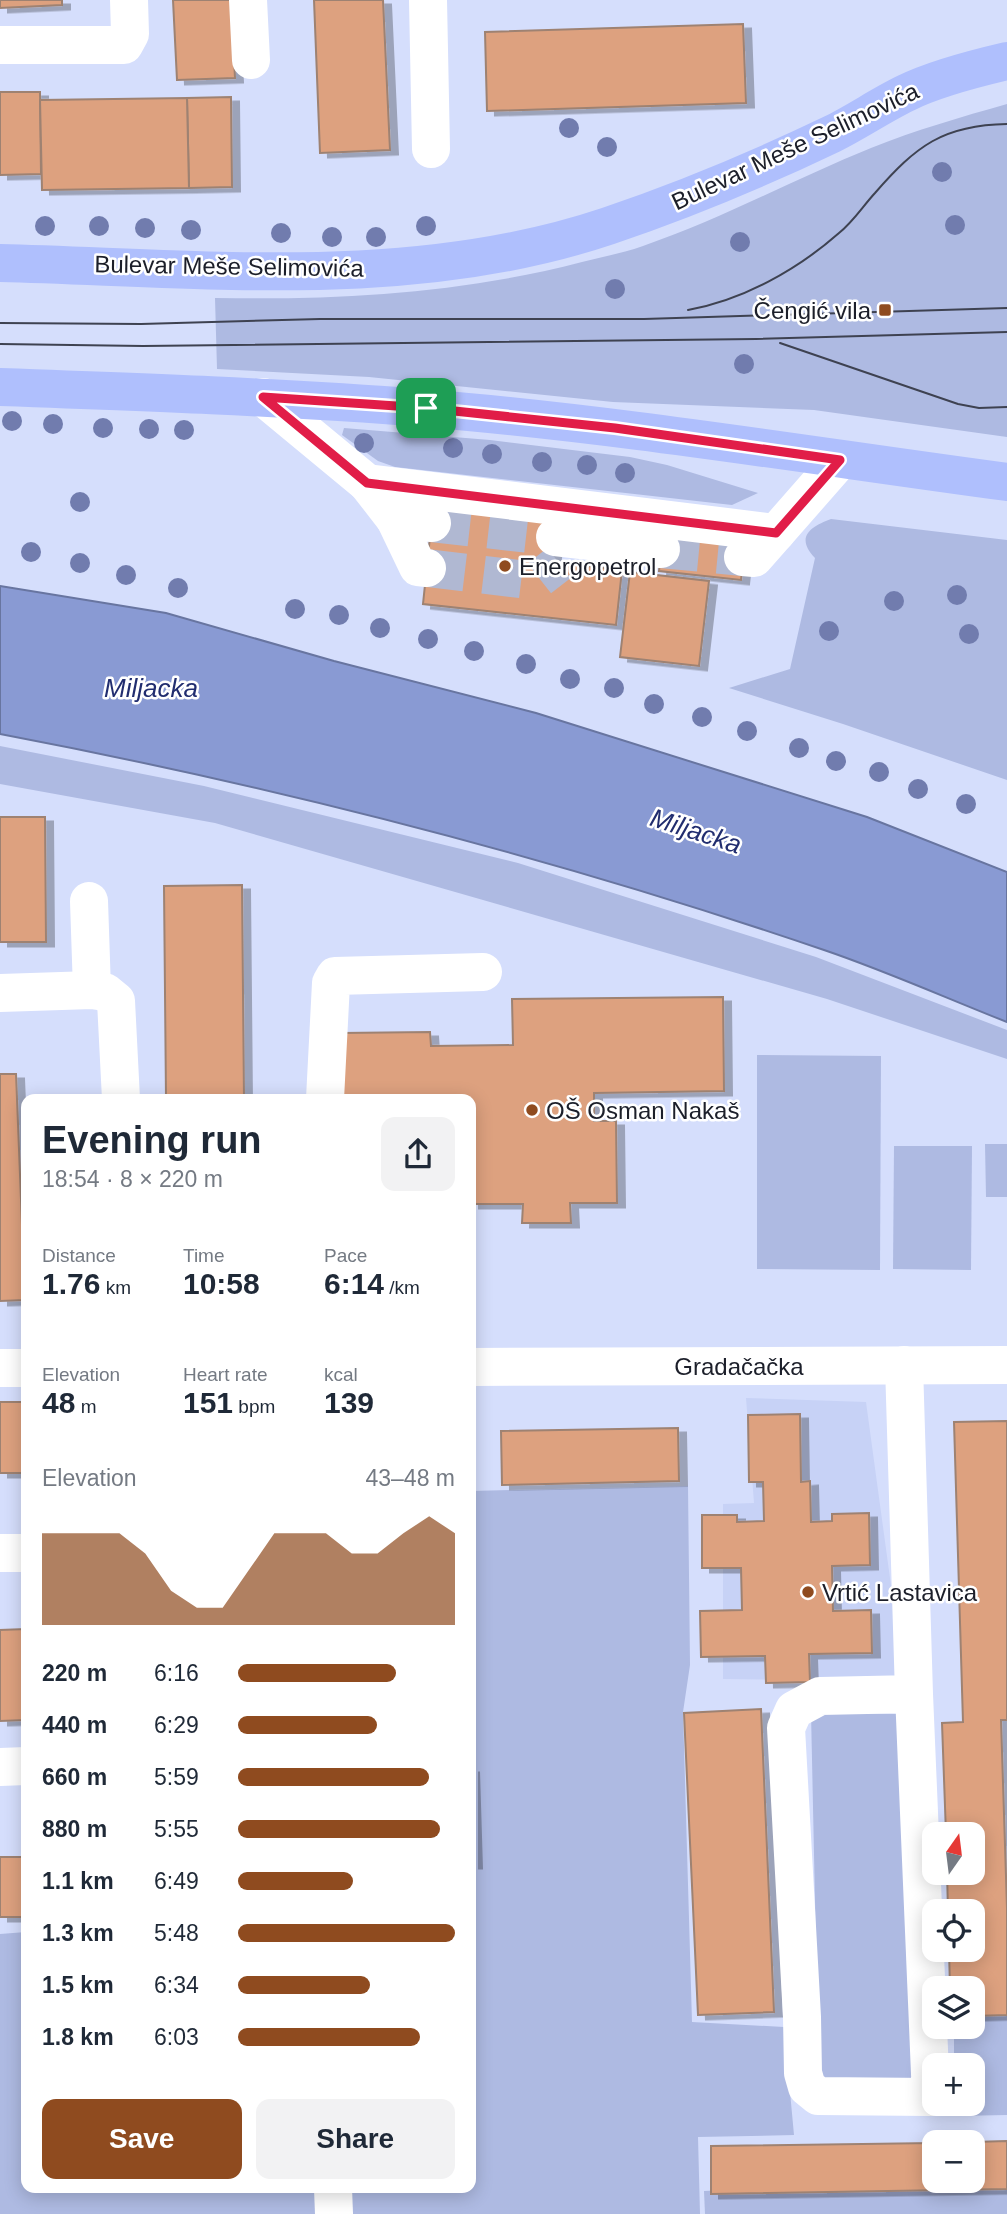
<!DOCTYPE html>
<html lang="en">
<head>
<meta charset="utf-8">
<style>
	body { margin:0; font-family:Arial,sans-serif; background:#f2f2f3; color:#1f2937; height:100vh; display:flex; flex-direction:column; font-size:26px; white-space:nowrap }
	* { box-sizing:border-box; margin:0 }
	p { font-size:23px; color:#747a83 }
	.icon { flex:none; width:38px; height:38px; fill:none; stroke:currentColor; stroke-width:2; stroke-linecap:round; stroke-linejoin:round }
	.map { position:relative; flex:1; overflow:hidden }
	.sheet { position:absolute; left:21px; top:1094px; width:455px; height:1099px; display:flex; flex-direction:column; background:#fff; border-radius:14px; box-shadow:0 4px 18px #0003 }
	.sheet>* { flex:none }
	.needle { width:46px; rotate:14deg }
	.tools { position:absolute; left:922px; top:1822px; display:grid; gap:14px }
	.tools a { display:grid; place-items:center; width:63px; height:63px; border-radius:14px; background:#fff; box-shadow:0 4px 18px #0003; font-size:35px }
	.pin { position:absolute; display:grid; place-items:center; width:60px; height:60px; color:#fff; margin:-30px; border-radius:14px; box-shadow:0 4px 10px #0006 }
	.round { display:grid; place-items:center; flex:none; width:74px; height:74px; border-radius:14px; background:#f2f2f3 }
	.summary { display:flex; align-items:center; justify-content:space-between; height:119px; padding:0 21px }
	h1 { font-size:38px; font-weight:800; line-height:52px }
	.stats { display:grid; grid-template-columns:repeat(3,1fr); gap:10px; height:119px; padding:7px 21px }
	.stats div { display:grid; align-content:center }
	.stats b { font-size:30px; font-weight:800 }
	.stats small { font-size:19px; font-weight:400 }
	.stats p { font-size:19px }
	.chart { height:196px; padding:14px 21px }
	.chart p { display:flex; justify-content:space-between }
	.chart svg { width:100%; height:126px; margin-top:7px; fill:#8f4b1f; opacity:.7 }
	.action { display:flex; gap:14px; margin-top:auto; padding:14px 21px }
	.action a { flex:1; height:80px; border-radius:14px; background:#8f4b1f; color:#fff; font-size:28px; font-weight:800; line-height:80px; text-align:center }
	.action a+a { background:#f2f2f3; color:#1f2937 }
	ul { padding:0 21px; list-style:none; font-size:23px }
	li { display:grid; grid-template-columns:112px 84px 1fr; align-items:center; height:52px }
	li i { height:18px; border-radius:9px; background:#8f4b1f }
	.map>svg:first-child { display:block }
	.built { fill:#c7d2f6 }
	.green { fill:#aebae2 }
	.water { fill:#899ad3; stroke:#6875a0; stroke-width:2 }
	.building { fill:#dda17f; stroke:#9e8272; stroke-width:2; filter:url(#shadow) }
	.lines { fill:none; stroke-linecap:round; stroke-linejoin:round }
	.minor-tunnel { stroke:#b0b8d2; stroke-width:38; stroke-dasharray:38 19; stroke-linecap:butt }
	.minor { stroke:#fff; stroke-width:38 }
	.major { stroke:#afbffd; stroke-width:38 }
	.tram { stroke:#3e4251; stroke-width:2 }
	.tree { fill:#717cae }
	.route-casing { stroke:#fff; stroke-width:14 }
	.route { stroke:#e11d48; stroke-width:9 }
	.poi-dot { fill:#8f4b1f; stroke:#fff; stroke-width:2.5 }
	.labels { text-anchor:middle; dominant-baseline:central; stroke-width:5; stroke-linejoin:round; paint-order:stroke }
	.street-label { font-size:24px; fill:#1c1f2a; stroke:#fff }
	.poi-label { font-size:24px; fill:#1c1f2a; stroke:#fff; text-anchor:start }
	.water-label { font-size:26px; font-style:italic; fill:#212d6f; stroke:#fff }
</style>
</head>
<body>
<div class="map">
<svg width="1007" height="2214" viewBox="0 0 1007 2214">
	<defs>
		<filter id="shadow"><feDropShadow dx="8" dy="4.5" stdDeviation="0" flood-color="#0004"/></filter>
	</defs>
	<rect width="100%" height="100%" fill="#d5defc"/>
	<!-- built -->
	<polygon class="built" points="746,1398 866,1402 904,1681 723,1679 723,1504 754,1503"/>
	<!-- green -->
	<g class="green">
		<path d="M1007,104V437L814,410L613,402L369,377L217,369L215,298C340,300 459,294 582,262C602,257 623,253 643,246C722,219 794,179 871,148C916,130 961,117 1007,104Z"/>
		<polygon points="344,428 490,440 630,457 667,465 758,493 732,505 395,467 378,461 342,435"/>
		<path d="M831,519L1007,540V780L843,724L729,688L790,669L815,558C795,537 810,527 831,519Z"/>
		<polygon points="0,746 204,786 518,863 816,957 1007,1030 1007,1059 827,999 215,823 0,784"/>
		<polygon points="757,1055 881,1056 880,1270 757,1269"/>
		<polygon points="985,1144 1007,1144 1007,1197 986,1197"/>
		<polygon points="894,1146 972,1146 971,1270 893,1269"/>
		<polygon points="688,1486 690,1665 683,1712 692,2022 784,2027 794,2135 698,2137 700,2214 335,2214 333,2188 471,2188 471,1864 474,1863 471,1767 471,1491"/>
		<polygon points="811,1712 897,1714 914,2091 819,2090"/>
		<polygon points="26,1932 26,2188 320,2188 320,2214 0,2214 0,1934"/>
		<polygon points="973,1994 1007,1994 1007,2115 955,2116 955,2104 973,2104 973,2065 954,2065 954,2027 973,2026"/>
		<polygon points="1007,2178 1007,2214 705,2214 704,2191"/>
	</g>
	<!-- water -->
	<path class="water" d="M0,586L166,613L334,661L536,713L867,817L1007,872V1022C946,998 886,971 824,950C555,858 279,787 0,734Z"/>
	<!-- building -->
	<g class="building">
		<polygon points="0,0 62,0 62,5 0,8"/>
		<polygon points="173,0 231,0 235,78 177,80"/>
		<polygon points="314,0 383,0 390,150 320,153"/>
		<polygon points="743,24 746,103 487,111 485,32"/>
		<polygon points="0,92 40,92 41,174 0,175"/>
		<polygon points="231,97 232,187 189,188 187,98"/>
		<polygon points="187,98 189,188 42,190 40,100"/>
		<polygon points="433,508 557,522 552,562 622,570 616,625 423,604"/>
		<polygon points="663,534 745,543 741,580 659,571"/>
		<polygon points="630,572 709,581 699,666 620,657"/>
		<polygon points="0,817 45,817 46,942 0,942"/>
		<polygon points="242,885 244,1099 166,1099 164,886"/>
		<polygon points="723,997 724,1091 594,1093 594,1121 616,1121 617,1203 570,1203 571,1223 522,1223 523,1204 471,1204 471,1099 342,1099 341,1033 430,1032 431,1046 513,1045 512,999"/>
		<polygon points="0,1074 16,1074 25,1300 0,1301"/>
		<rect x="0" y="1402" width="26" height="71"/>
		<polygon points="800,1414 801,1482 810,1481 811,1522 832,1521 832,1514 869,1513 870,1565 832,1566 833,1611 871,1610 872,1653 809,1654 810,1682 766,1683 765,1656 701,1657 700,1611 742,1610 741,1568 702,1568 702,1515 737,1515 737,1522 764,1521 763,1482 749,1482 748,1415"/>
		<polygon points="1007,1421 1007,1720 1001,1720 1007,1908 1007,2015 973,2016 973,1988 950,1988 949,1950 973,1950 973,1911 948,1911 947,1872 973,1872 973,1834 946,1834 942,1723 963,1722 954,1422"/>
		<polygon points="678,1428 679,1481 502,1485 501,1431"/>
		<polygon points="26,1629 26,1720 0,1721 0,1630"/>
		<polygon points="761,1709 774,2012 698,2015 684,1713"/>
		<polygon points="471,1767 474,1864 471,1864"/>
		<rect x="0" y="1857" width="26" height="60"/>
		<polygon points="1007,2141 1007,2189 711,2194 711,2146 934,2143 934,2180 973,2180 973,2142"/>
	</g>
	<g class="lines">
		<!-- minor-tunnel -->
		<g class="minor-tunnel">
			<polyline points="432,523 555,537"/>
			<polyline points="661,549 743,557"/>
			<polyline points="427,568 536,581 559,563"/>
		</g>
		<!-- minor -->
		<g class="minor">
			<polyline points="248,0 251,60"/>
			<polyline points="428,0 431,149"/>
			<polyline points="0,45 124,45 130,34 129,0"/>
			<polyline points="263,397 367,483 776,533 840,460"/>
			<polyline points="367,483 395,519 432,523"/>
			<polyline points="395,519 418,567 427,568"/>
			<polyline points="555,537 661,549"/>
			<polyline points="743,557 754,558 776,533"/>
			<polyline points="89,901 92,990"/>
			<polyline points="0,993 92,990 105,992 116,1001 121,1099"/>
			<polyline points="325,1099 331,983 335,976 483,972"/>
			<polyline points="904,1365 914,1694 931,2097 818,2096 807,2087 803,2073 802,2017 786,1728 794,1710 820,1696 914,1694"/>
			<polyline points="471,1367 1007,1365"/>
			<polyline points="0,1368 26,1368"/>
			<polyline points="0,1553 26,1553"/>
			<polyline points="0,1767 26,1766"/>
			<polyline points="333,2188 334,2214"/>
		</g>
		<!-- major -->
		<g class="major">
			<path d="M0,263C202,268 412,292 608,226C685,200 759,169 832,134C858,121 881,105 906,93C934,79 977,68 1007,61"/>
			<path d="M0,387C141,392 282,397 423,408C619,424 813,456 1007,482"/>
		</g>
		<!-- tram -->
		<g class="tram">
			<path d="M688,310C743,300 797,270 839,233C853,222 863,206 875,193C916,146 943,125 1007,124"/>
			<polyline points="0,323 141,324 320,319 644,319 1007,308"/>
			<polyline points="780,343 958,404 979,408 1007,407"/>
			<polyline points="0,344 143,346 756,339 1007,332"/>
		</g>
	</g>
	<!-- trees -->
	<g class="tree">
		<circle cx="569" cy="128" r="10"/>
		<circle cx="607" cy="147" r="10"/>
		<circle cx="942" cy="172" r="10"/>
		<circle cx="955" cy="225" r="10"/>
		<circle cx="45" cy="226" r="10"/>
		<circle cx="99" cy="226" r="10"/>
		<circle cx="426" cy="226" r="10"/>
		<circle cx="145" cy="228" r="10"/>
		<circle cx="191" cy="230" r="10"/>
		<circle cx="281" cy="233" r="10"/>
		<circle cx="332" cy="237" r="10"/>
		<circle cx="376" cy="237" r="10"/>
		<circle cx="740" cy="242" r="10"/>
		<circle cx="615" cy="289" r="10"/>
		<circle cx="744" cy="364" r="10"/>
		<circle cx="12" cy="421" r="10"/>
		<circle cx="53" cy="424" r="10"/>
		<circle cx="103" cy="428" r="10"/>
		<circle cx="149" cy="429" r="10"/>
		<circle cx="184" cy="430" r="10"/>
		<circle cx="364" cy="443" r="10"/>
		<circle cx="453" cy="448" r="10"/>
		<circle cx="492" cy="454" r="10"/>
		<circle cx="542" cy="462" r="10"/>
		<circle cx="587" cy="465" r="10"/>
		<circle cx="625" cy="473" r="10"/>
		<circle cx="80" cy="502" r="10"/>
		<circle cx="31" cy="552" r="10"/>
		<circle cx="80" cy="563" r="10"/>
		<circle cx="126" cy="575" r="10"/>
		<circle cx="178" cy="588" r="10"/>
		<circle cx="957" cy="595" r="10"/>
		<circle cx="894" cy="601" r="10"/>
		<circle cx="295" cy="609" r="10"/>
		<circle cx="339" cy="615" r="10"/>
		<circle cx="380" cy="628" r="10"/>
		<circle cx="829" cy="631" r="10"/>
		<circle cx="969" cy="634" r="10"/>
		<circle cx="428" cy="639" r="10"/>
		<circle cx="474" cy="651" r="10"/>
		<circle cx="526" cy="664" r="10"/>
		<circle cx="570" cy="679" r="10"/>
		<circle cx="614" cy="688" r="10"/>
		<circle cx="654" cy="704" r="10"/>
		<circle cx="702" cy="717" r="10"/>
		<circle cx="747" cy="731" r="10"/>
		<circle cx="799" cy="748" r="10"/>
		<circle cx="836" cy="761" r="10"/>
		<circle cx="879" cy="772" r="10"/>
		<circle cx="918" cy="789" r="10"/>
		<circle cx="966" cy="804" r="10"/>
	</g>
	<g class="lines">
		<!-- route casing -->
		<g class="route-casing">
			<polygon id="route" points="263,397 426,408 615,428 840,460 776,533 367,483"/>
		</g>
		<!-- route -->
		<use href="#route" class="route"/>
	</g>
	<!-- markers -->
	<g class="poi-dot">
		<rect x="878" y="303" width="14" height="14" rx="3.5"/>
		<circle cx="505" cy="566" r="7"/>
		<circle cx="532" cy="1110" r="7"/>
		<circle cx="808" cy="1592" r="7"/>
	</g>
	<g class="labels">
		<!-- street labels -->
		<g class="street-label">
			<text transform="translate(795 146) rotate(-25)">Bulevar Meše Selimovića</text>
			<text transform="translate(229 266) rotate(1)">Bulevar Meše Selimovića</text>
			<text x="739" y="1366">Gradačačka</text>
		</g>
		<!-- poi labels -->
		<g class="poi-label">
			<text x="871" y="310" text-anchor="end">Čengić vila</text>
			<text x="519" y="566">Energopetrol</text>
			<text x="546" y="1110">OŠ Osman Nakaš</text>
			<text x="822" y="1592">Vrtić Lastavica</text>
		</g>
		<!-- water labels -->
		<g class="water-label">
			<text x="151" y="688">Miljacka</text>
			<text transform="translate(696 831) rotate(18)">Miljacka</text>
		</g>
	</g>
</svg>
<div class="tools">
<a><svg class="needle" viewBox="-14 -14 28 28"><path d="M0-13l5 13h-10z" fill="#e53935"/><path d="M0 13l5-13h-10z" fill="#747a83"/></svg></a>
<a><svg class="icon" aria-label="locate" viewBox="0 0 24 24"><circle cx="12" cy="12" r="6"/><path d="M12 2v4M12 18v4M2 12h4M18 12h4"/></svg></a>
<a><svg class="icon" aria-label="layers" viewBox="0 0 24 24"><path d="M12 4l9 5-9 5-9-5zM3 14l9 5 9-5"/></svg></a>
<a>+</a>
<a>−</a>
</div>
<div class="pin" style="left:426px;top:408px;background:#1e9e55"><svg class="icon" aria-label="arrive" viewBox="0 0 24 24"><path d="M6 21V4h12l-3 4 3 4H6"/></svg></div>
<section class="sheet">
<div class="summary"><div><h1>Evening run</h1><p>18:54 · 8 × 220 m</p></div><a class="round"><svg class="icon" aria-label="share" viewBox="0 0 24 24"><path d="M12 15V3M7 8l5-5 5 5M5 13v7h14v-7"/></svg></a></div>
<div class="stats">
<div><p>Distance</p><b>1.76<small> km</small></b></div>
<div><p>Time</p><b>10:58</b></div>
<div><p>Pace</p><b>6:14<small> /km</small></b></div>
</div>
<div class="stats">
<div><p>Elevation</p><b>48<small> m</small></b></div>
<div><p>Heart rate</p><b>151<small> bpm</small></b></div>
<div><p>kcal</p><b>139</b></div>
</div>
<div class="chart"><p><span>Elevation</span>43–48 m</p>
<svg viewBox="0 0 160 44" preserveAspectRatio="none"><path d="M0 44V12L10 12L20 12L30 12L40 19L50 32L60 38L70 38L80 25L90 12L100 12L110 12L120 19L130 19L140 12L150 6L160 12V44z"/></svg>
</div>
<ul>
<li><b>220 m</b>6:16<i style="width:73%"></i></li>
<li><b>440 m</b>6:29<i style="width:64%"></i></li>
<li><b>660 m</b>5:59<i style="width:88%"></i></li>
<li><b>880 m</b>5:55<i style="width:93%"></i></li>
<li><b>1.1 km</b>6:49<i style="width:53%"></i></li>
<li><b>1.3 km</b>5:48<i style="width:100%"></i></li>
<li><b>1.5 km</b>6:34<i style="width:61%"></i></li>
<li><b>1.8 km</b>6:03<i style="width:84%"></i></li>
</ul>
<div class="action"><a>Save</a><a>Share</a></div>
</section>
</div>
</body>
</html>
